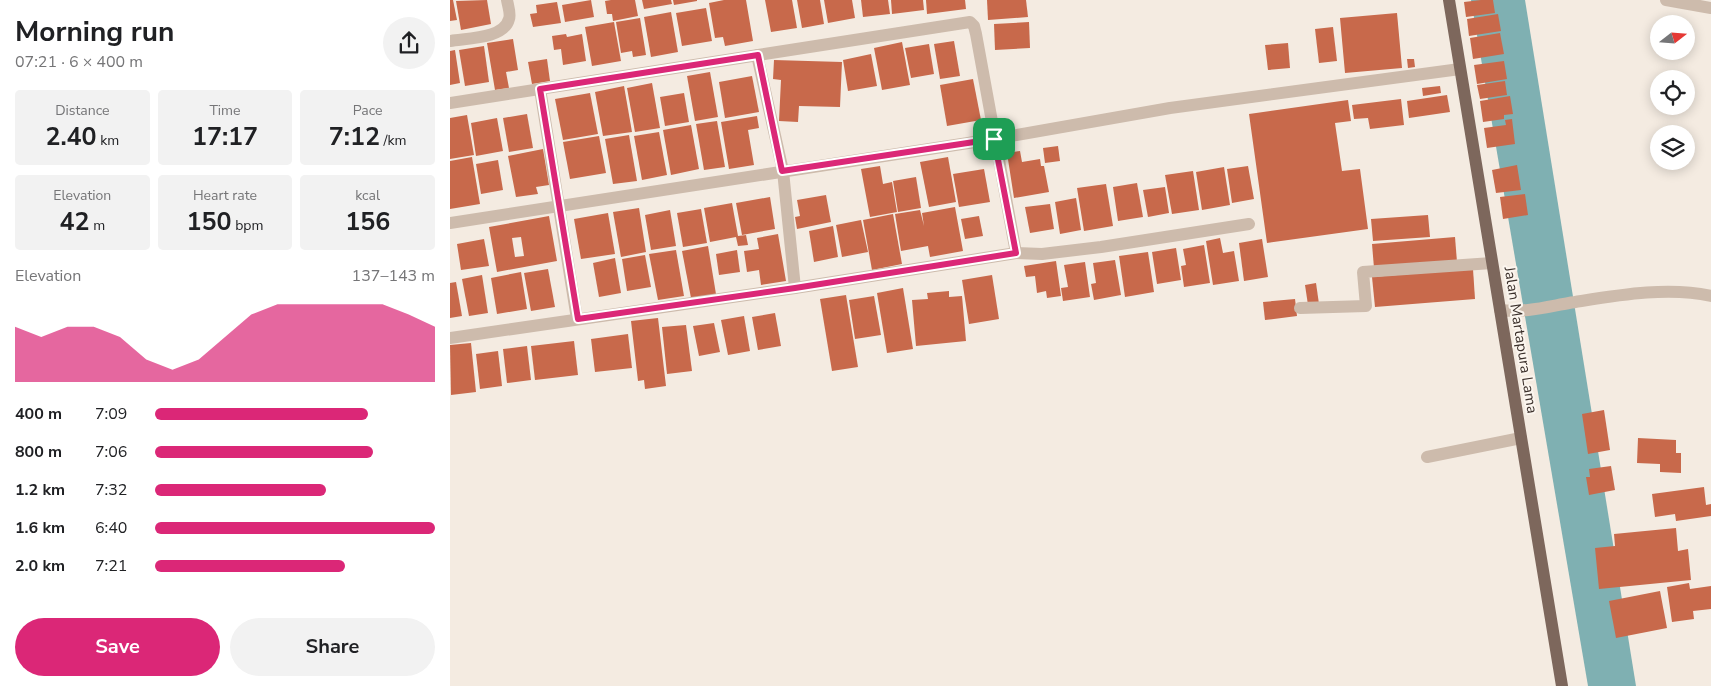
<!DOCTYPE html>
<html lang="en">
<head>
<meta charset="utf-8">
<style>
	body { margin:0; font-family:"Nunito Sans",sans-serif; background:#f2f2f2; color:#202124; height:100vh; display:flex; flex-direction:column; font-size:19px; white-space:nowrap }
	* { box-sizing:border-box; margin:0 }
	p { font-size:16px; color:#757577 }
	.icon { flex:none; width:28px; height:28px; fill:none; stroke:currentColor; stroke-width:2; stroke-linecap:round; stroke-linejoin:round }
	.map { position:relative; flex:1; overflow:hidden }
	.sheet { display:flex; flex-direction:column; background:#fff; width:450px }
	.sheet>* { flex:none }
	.needle { width:32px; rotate:73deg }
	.controls { position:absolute; left:1200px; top:15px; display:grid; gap:10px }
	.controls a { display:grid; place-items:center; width:45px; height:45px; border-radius:50%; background:#fff; box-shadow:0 2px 12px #0003; font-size:25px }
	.pin { position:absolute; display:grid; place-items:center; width:42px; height:42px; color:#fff; margin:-21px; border-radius:10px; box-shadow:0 2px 8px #0006 }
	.round { display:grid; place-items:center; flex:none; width:52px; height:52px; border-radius:26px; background:#f2f2f2 }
	.overview { display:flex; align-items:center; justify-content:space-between; height:85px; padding:0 15px }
	h1 { font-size:28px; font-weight:700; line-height:38px }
	.stats { display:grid; grid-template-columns:repeat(3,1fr); gap:8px; height:85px; padding:5px 15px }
	.stats div { display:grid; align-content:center; border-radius:5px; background:#f2f2f2; text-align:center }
	.stats b { font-size:25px; font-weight:700 }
	.stats small { font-size:14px; font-weight:400 }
	.stats p { font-size:14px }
	.chart { height:140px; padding:10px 15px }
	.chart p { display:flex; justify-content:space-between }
	.chart svg { width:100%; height:90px; margin-top:5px; fill:#db2777; opacity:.7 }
	.button { display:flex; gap:10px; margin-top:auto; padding:10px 15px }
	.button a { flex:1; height:58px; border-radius:30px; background:#db2777; color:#fff; font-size:20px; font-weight:700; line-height:58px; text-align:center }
	.button a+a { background:#f2f2f2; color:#202124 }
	ul { padding:0 15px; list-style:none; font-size:16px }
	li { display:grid; grid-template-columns:80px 60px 1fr; align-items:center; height:38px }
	li i { height:12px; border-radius:6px; background:#db2777 }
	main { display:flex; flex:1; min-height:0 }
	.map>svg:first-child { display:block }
	.water { fill:#7fb0b2 }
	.building { fill:#c8694b; fill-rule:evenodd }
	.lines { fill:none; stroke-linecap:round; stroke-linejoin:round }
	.minor { stroke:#cdbbac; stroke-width:12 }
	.primary { stroke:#7d675c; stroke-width:12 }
	.route-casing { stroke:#fff; stroke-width:10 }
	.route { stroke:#db2777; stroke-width:6 }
	.labels { text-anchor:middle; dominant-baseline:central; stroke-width:4; stroke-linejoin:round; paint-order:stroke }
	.street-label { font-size:15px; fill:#3b302b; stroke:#fbf5ee }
</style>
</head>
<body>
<main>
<section class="sheet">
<div class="overview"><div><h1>Morning run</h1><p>07:21 · 6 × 400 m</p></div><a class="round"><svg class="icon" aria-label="share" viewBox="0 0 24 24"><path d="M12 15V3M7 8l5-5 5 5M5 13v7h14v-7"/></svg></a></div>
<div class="stats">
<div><p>Distance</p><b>2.40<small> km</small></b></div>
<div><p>Time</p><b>17:17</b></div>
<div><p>Pace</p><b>7:12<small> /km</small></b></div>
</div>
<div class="stats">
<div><p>Elevation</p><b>42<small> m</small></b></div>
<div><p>Heart rate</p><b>150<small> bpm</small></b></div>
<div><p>kcal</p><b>156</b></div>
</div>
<div class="chart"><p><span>Elevation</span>137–143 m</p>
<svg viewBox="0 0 160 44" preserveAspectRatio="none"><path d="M0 44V17L10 22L20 17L30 17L40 22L50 33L60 38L70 33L80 22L90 11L100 6L110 6L120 6L130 6L140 6L150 11L160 17V44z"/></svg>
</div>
<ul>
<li><b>400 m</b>7:09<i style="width:76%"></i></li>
<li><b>800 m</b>7:06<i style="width:78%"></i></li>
<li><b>1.2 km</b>7:32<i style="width:61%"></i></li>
<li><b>1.6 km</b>6:40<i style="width:100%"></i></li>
<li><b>2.0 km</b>7:21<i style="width:68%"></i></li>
</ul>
<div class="button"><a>Save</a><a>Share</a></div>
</section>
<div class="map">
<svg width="1261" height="686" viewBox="0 0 1261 686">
	<rect width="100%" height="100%" fill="#f4ebe1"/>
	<!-- water -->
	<polygon class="water" points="1021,0 1075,0 1186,686 1138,686"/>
	<!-- building -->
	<g class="building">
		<polygon points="0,0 3,0 7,20 0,21"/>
		<polygon points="37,0 41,24 11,30 6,1"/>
		<polygon points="141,0 144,17 115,22 112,5"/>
		<polygon points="161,0 185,0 188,16 163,21 162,14 157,14 155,1"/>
		<polygon points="192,0 221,0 222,4 194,9"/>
		<polygon points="223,0 247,0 247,1 224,5"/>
		<polygon points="274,0 296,0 303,41 275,46 273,37 265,38 259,3"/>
		<polygon points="315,0 342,0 347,28 321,32"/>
		<polygon points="347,0 370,0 374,24 352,28"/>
		<polygon points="374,0 402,0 405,18 378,23"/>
		<polygon points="411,0 438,0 440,14 413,17"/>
		<polygon points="441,0 473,0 474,10 442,14"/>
		<polygon points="476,0 515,0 516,9 477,14"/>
		<polygon points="537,0 576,0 578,17 538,20"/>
		<polygon points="1031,0 1043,0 1045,13 1016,17 1014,2"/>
		<polygon points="107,2 111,23 83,27 80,14 87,13 86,5"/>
		<polygon points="256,8 262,41 232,46 226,13"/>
		<polygon points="221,12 228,52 201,57 194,17"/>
		<polygon points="947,13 952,68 895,73 890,18"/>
		<polygon points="1048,14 1051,31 1019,36 1017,19"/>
		<polygon points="190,18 196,55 183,57 182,51 171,53 166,22"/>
		<polygon points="164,22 171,61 142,66 135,27"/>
		<polygon points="579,22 580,48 545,50 544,24"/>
		<polygon points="883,27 887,61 869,63 865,29"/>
		<polygon points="1050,33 1054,54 1023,59 1020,38"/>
		<polygon points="116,34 117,37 132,34 136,61 113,65 111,49 104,50 102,36"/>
		<polygon points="63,39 68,70 56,72 59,88 45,90 37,43"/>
		<polygon points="504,41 510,76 490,79 484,44"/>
		<polygon points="452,42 460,85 432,90 424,48"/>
		<polygon points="838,43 840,68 818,70 815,45"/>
		<polygon points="479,44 484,74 461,78 455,48"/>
		<polygon points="34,46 39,82 15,86 9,50"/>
		<polygon points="5,50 10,83 0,85 0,51"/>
		<polygon points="421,54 427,86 398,91 393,60"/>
		<polygon points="97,59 100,81 82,84 78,62"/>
		<polygon points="957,59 964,59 965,67 958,68"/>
		<polygon points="324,60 392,62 390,107 349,106 348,122 329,121 331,80 323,79"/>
		<polygon points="1054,61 1057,79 1027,84 1024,65"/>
		<polygon points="260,72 268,117 245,121 237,76"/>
		<polygon points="302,76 309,112 275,118 269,82"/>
		<polygon points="523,79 531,120 497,126 490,85"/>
		<polygon points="1055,81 1057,95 1030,99 1027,85"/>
		<polygon points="202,83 210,128 185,132 177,88"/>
		<polygon points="174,86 182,132 153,136 145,92"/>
		<polygon points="990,86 991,93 973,96 972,88"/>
		<polygon points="140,93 148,134 113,140 105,99"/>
		<polygon points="234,93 239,122 215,126 210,97"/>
		<polygon points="997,95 1000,112 959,118 957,101"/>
		<polygon points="1060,96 1063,114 1054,115 1054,119 1033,122 1030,101"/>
		<polygon points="951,99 954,125 920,129 918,118 904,119 902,105"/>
		<polygon points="898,100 901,121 885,123 892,171 910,169 918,229 817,243 799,114"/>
		<polygon points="77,114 83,148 59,152 53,118"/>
		<polygon points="17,115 24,155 0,159 0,118"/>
		<polygon points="307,116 309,128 298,130 304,165 279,169 271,122"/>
		<polygon points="47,118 53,151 26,156 21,123"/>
		<polygon points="1062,119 1065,144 1037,148 1034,128 1056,125 1055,120"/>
		<polygon points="267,121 275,167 254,170 246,124"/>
		<polygon points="241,125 249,169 221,175 213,130"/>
		<polygon points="209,132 217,175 192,180 184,136"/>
		<polygon points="179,135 187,181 163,184 155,139"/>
		<polygon points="149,136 156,173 120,179 113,142"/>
		<polygon points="608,146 610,161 595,163 593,148"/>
		<polygon points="93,149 99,185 86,187 88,194 66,197 58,156"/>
		<polygon points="570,151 572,162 590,159 591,166 594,166 599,192 564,198 557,153"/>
		<polygon points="22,157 30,204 0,209 0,161"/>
		<polygon points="498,157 506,202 479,207 470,162"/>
		<polygon points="48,160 53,190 31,194 26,164"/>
		<polygon points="1067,165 1071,190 1046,193 1042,170"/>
		<polygon points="430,166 433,184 442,182 447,212 420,217 411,169"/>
		<polygon points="798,166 804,199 782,203 777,169"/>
		<polygon points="774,167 780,205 752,210 746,172"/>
		<polygon points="534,169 540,202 509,207 503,174"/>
		<polygon points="743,171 749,210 722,214 715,175"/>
		<polygon points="466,177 471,208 448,212 443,181"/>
		<polygon points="687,183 693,217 668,221 663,187"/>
		<polygon points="656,184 663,226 634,231 627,188"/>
		<polygon points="715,187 719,213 698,217 693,190"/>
		<polygon points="1075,194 1078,215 1053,219 1050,197"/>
		<polygon points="376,195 381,222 347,229 345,217 350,216 347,200"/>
		<polygon points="320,197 325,229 292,235 286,203"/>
		<polygon points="626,198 631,230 610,234 605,202"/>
		<polygon points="282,203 288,236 296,235 298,245 288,246 286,237 260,242 254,208"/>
		<polygon points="600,204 604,229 580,233 575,207"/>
		<polygon points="505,207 513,251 480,257 478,246 451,251 445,214 470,210 474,226 472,213"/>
		<polygon points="189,208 196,252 171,257 163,212"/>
		<polygon points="251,209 257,243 233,247 227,213"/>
		<polygon points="220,210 226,246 201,250 195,215"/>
		<polygon points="158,213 165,254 131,259 124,219"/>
		<polygon points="443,214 452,264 422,270 413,220"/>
		<polygon points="978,215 980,237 923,241 921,219"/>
		<path d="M99,216L107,261L47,272L39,227ZM71,237L74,256L65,257L62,238Z"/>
		<polygon points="529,216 533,236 515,239 511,219"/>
		<polygon points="411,220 418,252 392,257 386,225"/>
		<polygon points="383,226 388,257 364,262 359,231"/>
		<polygon points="328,234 336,281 311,285 309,270 297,272 294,251 309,249 307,238"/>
		<polygon points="1005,237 1007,262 924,268 922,244"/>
		<polygon points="770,238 773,253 784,251 789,281 763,285 756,241"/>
		<polygon points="34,239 39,266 11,270 7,244"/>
		<polygon points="812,239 818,277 794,281 789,243"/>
		<polygon points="754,245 760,283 734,287 731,266 736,265 733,249"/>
		<polygon points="258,246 266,294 241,298 232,251"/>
		<polygon points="726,248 731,280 707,284 702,252"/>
		<polygon points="226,250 234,296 208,300 199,254"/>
		<polygon points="287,250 290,272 269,275 266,254"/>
		<polygon points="698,252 704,292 675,297 669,256"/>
		<polygon points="195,255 201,287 177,291 172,259"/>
		<polygon points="165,258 171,293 149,297 143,263"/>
		<polygon points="665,260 671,295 644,300 641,284 646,283 643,263"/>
		<polygon points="606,261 611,296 597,298 596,291 587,293 585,276 576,277 574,266"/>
		<polygon points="635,262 640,297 613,301 611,288 618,287 614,265"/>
		<polygon points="98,269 105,307 81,311 74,273"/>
		<polygon points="1023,269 1025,299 925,307 922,277"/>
		<polygon points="71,272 77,309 47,314 41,278"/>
		<polygon points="32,275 38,313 19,316 12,279"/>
		<polygon points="542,275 549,319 519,324 512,280"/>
		<polygon points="6,282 12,316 0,318 0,283"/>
		<polygon points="866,283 869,304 858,305 855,285"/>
		<polygon points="453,288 463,349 437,353 427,293"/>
		<polygon points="499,291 499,297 512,296 516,341 466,346 462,300 478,299 477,293"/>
		<polygon points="396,295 408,367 382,371 370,299"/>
		<polygon points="424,296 431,335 405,339 399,300"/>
		<polygon points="845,299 847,316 815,320 813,302"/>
		<polygon points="325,313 331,346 308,350 302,317"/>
		<polygon points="294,316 300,351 278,355 271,320"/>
		<polygon points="208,318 216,386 195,389 194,380 188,381 181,321"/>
		<polygon points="264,323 270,352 249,356 243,326"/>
		<polygon points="236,325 242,371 217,374 212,327"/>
		<polygon points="178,334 182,368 145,372 141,339"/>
		<polygon points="124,341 128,375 85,380 81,346"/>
		<polygon points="21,343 26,392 1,395 0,345"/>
		<polygon points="77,346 81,380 57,383 53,349"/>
		<polygon points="48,351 52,386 30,389 26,354"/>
		<polygon points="1154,410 1160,450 1138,454 1132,414"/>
		<polygon points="1188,438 1226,440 1226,453 1231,453 1231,473 1210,472 1210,464 1187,463"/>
		<polygon points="1161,466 1165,490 1139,495 1136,477 1140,477 1139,469"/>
		<polygon points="1254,487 1256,505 1261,504 1261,516 1226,521 1225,514 1205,517 1202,494"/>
		<polygon points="1226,528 1228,551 1238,549 1241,580 1149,589 1145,548 1165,546 1164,534"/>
		<polygon points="1239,583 1240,589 1261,586 1261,609 1243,611 1244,619 1222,622 1217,587"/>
		<polygon points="1210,591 1217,628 1166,638 1159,601"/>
	</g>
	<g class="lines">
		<!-- minor -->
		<g class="minor">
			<polyline points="1216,0 1261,8"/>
			<path d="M0,41C17,38 54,39 59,19C61,14 58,6 57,0"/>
			<polyline points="307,55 333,171 345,288"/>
			<polyline points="90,89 127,319"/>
			<polyline points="0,103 520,22 524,26 526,34 566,253"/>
			<polyline points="0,223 544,139 720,108 1010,69"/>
			<polyline points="850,308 916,306 913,272 1042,263"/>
			<path d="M1050,310C1073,313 1096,307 1119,303C1164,296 1216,286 1261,296"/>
			<polyline points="0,338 345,288 566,253 592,254 651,247 799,224"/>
			<polyline points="977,457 1071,438"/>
		</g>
		<!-- primary -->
		<polyline class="primary" points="999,0 1112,686"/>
	</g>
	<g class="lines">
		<!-- route casing -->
		<g class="route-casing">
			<polygon id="route" points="308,55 332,171 544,139 566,253 345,288 128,319 90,89"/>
		</g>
		<!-- route -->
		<use href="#route" class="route"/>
	</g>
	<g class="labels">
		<!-- street labels -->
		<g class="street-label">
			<text transform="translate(1071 340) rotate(81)">Jalan Martapura Lama</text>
		</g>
	</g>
</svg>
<div class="controls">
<a><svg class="needle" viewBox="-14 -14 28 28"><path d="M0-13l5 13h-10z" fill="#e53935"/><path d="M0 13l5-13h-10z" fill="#757577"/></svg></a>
<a><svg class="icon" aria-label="locate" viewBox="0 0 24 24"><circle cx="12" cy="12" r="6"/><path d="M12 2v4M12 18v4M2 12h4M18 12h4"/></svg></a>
<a><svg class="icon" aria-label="layers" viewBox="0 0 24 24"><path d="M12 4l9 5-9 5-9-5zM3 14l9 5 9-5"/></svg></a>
</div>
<div class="pin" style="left:544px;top:139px;background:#1e9e55"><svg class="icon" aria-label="arrive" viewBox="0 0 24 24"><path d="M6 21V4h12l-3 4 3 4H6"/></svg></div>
</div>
</main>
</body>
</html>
